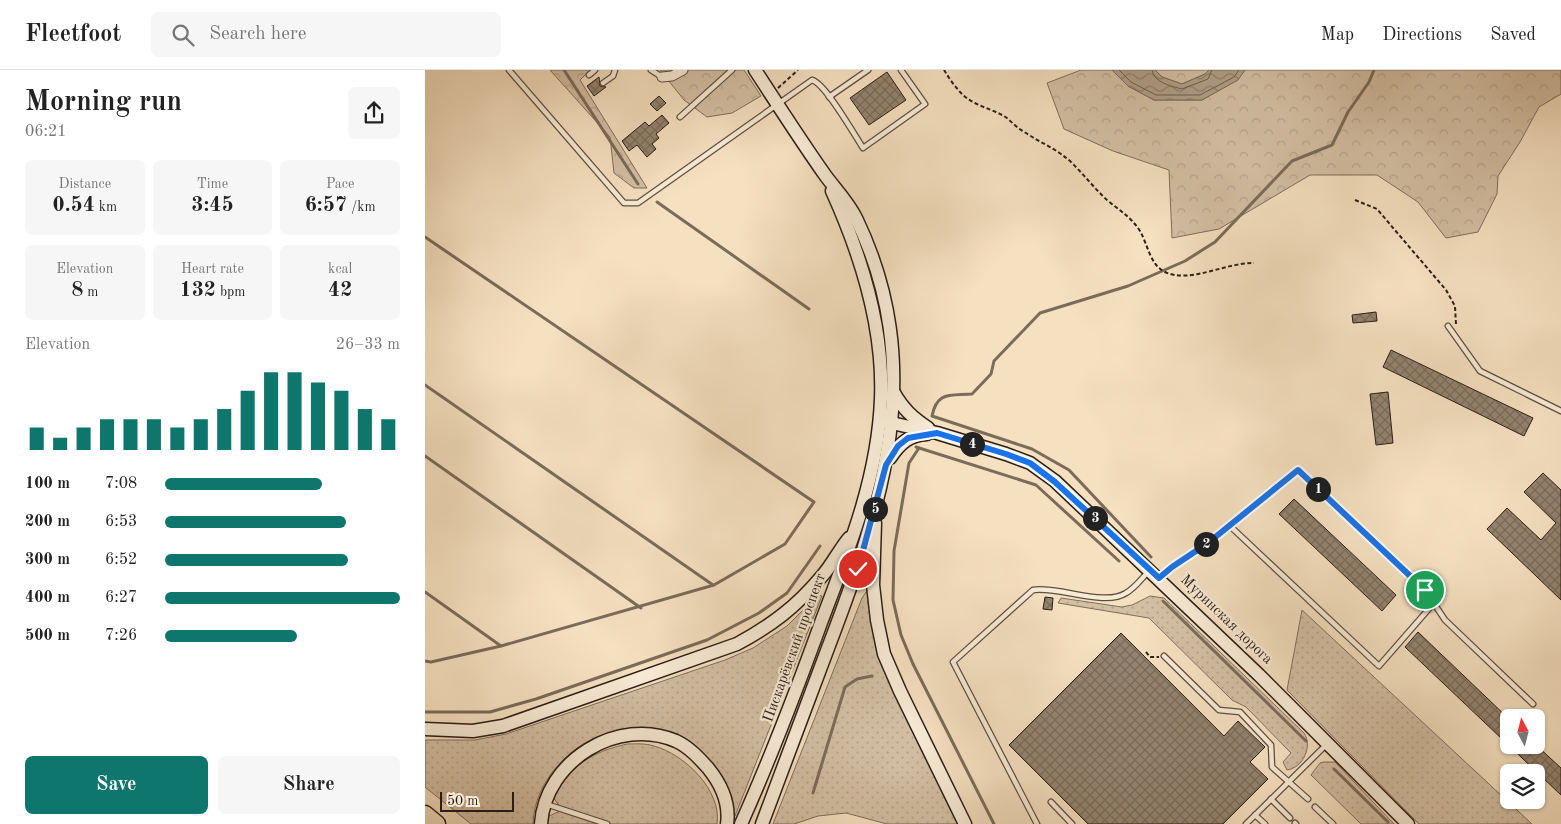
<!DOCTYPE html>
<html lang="en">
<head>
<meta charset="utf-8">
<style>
	body { margin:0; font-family:"Old Standard TT",serif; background:#f6f6f6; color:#222; height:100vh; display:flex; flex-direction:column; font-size:19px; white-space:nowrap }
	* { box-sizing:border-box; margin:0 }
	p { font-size:16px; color:#767676 }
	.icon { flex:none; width:28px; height:28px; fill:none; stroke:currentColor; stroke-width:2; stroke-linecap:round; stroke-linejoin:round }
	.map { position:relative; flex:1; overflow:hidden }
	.details { display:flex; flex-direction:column; background:#fff; width:425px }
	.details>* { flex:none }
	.needle { width:32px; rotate:353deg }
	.buttons { position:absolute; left:1075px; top:639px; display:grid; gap:10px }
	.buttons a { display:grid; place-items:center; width:45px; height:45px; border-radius:8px; background:#fff; box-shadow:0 1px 4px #0004; font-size:25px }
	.scale { position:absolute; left:15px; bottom:12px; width:74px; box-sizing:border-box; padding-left:5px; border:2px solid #2b1e18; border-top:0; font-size:14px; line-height:18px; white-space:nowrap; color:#2b1e18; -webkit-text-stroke:4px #f8ebd6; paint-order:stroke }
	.pin { position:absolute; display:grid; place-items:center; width:42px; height:42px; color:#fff; margin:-21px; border:2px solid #fff; border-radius:50%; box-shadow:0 1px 5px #0007 }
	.km { position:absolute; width:25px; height:25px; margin:-12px; border-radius:50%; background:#222; color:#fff; font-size:14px; line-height:25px; text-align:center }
	.round { display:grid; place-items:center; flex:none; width:52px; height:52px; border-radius:8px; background:#f6f6f6 }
	.overview { display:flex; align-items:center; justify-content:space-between; height:85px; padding:0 25px }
	h1 { font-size:28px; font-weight:700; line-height:38px }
	.stats { display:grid; grid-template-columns:repeat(3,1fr); gap:8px; height:85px; padding:5px 25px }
	.stats div { display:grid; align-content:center; border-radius:8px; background:#f6f6f6; text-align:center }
	.stats b { font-size:21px; font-weight:700 }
	.stats small { font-size:14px; font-weight:400 }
	.stats p { font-size:14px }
	.chart { height:140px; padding:10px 25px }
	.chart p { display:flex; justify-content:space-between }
	.chart svg { width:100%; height:90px; margin-top:5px; stroke:#0f766e; stroke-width:6 }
	.cta { display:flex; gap:10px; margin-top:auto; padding:10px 25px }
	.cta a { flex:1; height:58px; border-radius:8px; background:#0f766e; color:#fff; font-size:20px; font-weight:700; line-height:58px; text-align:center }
	.cta a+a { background:#f6f6f6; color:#222 }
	ul { padding:0 25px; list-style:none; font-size:16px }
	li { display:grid; grid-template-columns:80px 60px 1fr; align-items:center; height:38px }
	li i { height:12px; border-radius:6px; background:#0f766e }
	header { display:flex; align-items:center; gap:30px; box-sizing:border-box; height:70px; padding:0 25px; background:#fff; border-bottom:1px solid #e0e0e0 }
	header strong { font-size:24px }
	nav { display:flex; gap:28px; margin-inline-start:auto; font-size:18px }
	.search { width:350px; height:45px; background:#f6f6f6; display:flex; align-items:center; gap:12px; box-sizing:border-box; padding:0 18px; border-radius:8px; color:#767676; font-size:19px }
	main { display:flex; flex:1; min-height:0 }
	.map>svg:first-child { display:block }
	.grass { fill:url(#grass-dots); stroke:#7f6e5e }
	.forest { fill:url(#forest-crowns); stroke:#7f6e5e }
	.water { fill:url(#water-waves); stroke:#7b6b5b }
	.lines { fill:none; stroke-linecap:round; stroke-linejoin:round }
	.shore { stroke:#6e5e50; stroke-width:1 }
	.stream { stroke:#7b6b5b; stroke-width:3 }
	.building { fill:url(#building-cross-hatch); stroke:#2b1e18 }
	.lane-casing { stroke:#5e4e42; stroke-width:7 }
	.street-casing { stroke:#5e4e42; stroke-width:11 }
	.secondary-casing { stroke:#2b1e18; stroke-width:15 }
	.highway-casing { stroke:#2b1e18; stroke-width:19 }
	.path { stroke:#2b1e18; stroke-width:2; stroke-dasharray:4 2.5; stroke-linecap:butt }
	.lane { stroke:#f8ebd6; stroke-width:4.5 }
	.street { stroke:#f8ebd6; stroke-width:9 }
	.secondary { stroke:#f8ebd6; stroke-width:12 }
	.highway { stroke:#f5e0c0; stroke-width:16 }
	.route-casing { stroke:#fff; stroke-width:10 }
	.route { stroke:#1a73e8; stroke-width:6 }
	.labels { text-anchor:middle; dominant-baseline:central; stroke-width:4.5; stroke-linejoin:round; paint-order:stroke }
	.street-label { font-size:15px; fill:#2b1e18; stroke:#f8ebd6 }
</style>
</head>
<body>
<header>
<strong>Fleetfoot</strong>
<div class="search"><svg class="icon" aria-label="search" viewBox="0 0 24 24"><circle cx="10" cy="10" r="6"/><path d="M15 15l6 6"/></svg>Search here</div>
<nav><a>Map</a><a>Directions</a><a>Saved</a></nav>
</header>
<main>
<section class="details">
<div class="overview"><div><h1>Morning run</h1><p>06:21</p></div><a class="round"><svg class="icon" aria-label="share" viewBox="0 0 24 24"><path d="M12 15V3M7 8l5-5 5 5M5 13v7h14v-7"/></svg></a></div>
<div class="stats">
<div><p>Distance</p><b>0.54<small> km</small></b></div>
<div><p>Time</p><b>3:45</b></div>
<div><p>Pace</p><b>6:57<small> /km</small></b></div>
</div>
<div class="stats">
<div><p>Elevation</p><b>8<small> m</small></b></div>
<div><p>Heart rate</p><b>132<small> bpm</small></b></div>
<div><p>kcal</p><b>42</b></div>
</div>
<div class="chart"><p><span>Elevation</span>26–33 m</p>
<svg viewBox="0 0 160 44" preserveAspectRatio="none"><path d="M5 44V33M15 44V38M25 44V33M35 44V29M45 44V29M55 44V29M65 44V33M75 44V29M85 44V24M95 44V15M105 44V6M115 44V6M125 44V11M135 44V15M145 44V24M155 44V29"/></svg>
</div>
<ul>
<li><b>100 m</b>7:08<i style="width:67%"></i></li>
<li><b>200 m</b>6:53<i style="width:77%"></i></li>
<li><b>300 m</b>6:52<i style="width:78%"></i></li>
<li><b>400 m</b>6:27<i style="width:100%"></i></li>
<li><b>500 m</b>7:26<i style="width:56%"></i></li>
</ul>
<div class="cta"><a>Save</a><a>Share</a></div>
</section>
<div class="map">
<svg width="1136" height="754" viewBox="0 0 1136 754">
	<defs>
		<pattern id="grass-dots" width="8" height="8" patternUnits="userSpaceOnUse" patternTransform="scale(1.25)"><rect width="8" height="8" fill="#d3bfa3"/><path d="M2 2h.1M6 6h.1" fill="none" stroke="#b5a48c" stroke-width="1.8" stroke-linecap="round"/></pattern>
		<pattern id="forest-crowns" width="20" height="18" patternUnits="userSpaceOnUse" patternTransform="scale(1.25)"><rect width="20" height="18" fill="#d3bfa3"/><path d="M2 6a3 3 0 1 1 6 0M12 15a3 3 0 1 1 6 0" fill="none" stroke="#b5a48c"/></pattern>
		<pattern id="water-waves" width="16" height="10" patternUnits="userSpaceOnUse" patternTransform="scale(1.25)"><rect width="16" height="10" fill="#b09e87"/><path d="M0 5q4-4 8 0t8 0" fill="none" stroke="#8f806d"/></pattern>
		<pattern id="building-cross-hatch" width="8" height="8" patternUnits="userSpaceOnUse" patternTransform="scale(1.25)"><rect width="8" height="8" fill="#94836f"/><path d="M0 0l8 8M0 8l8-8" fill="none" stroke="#796b5a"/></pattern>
	</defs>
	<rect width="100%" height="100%" fill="#f5e0c0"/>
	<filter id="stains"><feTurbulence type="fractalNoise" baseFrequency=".004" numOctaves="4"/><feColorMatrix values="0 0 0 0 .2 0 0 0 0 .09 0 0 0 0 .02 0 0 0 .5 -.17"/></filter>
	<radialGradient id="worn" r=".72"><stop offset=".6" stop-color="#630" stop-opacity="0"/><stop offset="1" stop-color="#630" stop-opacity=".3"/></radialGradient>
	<!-- grass -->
	<g class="grass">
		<polygon points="443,519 453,578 535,754 462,754 421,743 393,746 369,754 348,754 437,528"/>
		<path d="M393,525L397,526L310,746L306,747L271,681C256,676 213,659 200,660C154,664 109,707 108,754H46L0,717V670H50L81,664L300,590L328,578L362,556Z"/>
		<path d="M725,526L739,528L879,663C888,676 878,698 862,700L858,692L866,683L821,637L807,630L724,548L633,533L636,528L697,537L707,535Z"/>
		<polygon points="877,540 1107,754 994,754 862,620"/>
		<path d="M202,674C210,674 220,673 229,676C259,684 297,720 292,754H121L122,747L137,740L128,727C149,694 164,683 202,674Z"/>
		<polygon points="899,692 910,692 969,754 936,754 886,705 895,693"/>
	</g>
	<!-- forest -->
	<g class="forest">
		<polygon points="125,0 165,0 155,10 222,118 209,118 189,103 185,67"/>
		<polygon points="235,0 319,0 336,26 307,43 282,47 259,30"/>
		<polygon points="656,0 687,0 703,16 729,30 777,30 812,10 820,0 1136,0 1136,24 1114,37 1095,72 1073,106 1072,124 1053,162 1021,168 993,132 952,105 885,105 794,159 747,168 744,100 688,81 639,59 622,13"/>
		<polygon points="730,0 784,0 780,4 757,14 737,7"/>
	</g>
	<!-- water -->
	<polygon class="water" points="687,0 730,0 737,7 757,14 780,4 784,0 820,0 813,10 777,30 729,30 703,16"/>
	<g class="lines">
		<!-- shore -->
		<g class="shore">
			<polyline points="694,0 706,12 731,25 775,25 809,7 814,0"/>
			<path d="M727,0C729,13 746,16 757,19L783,9L787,0"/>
		</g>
		<!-- stream -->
		<g class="stream">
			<polyline points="139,0 213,114"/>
			<polyline points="232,132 384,239"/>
			<polyline points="0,167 389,432 360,474 289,515 76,576 6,592 0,591"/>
			<polyline points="0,315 288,515"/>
			<polyline points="491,377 611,415 694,491"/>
			<polyline points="494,378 484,393 469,481 468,530 476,565 488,594 569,754"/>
			<polyline points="0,386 216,538"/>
			<path d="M726,487L644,400L607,379L507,346C512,321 525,326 547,324L566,304L569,291L615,243L703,216L760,191L790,172L867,91L907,75L923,42L944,12L949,0"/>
			<polyline points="0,522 76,576"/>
			<polyline points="738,531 881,671"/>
			<polyline points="0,642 65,642 111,629 282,570 334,543 362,523 395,476"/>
			<polyline points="909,699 963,752"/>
			<polyline points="388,723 420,617 432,609 447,606"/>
		</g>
	</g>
	<!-- building -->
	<g class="building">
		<polygon points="462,2 481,30 444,55 425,28"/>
		<polygon points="174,7 175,16 181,17 169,26 162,16"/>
		<polygon points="234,26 241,33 232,41 225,34"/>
		<polygon points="237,45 244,53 231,64 234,68 227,74 231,79 222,87 212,75 204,81 197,71 220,52 224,56"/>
		<polygon points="951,242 952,251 928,253 927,245"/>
		<polygon points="966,280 1108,348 1099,366 958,297"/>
		<polygon points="963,322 968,373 951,375 945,324"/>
		<polygon points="1118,403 1136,420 1136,530 1062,459 1082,438 1116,470 1131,453 1099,422"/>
		<polygon points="869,429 971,525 957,541 854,444"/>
		<polygon points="620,527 628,528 627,540 618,539"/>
		<polygon points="993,562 1084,649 1084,675 1111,675 1136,698 1136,725 980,577"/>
		<polygon points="696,563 799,666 813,651 840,677 825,692 843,709 798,754 663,754 584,675"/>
	</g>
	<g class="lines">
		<!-- lane casing -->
		<g class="lane-casing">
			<g id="lane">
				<path d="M84,0L199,133H213L387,10C400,13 429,64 438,78L500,34L476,0"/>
				<polyline points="226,0 237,7"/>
				<polyline points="164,5 170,0"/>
				<polyline points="178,13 188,6 190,0"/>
				<polyline points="404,27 443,0"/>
				<polyline points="255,47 307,0"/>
				<polyline points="1023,256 1055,301 1136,341"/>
				<polyline points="805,456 954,596 1009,533"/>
				<polyline points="735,507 783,473 873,400 1000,520 1020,550 1108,634"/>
				<polyline points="739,586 794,640 815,642 846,675 847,697 883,729"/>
				<polyline points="846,729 865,748"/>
				<polyline points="626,732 647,754"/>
				<polyline points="121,734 182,754"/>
				<polyline points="890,737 908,754"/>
				<polyline points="830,745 840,754"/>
				<polyline points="870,753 871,754"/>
				<path d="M612,754L528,592L608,520C634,516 680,537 701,523C710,518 717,508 724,501"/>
				<polyline points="821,754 902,674"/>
			</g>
		</g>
		<!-- street casing -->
		<g class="street-casing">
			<polyline id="street" points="237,7 247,6 258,0"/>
		</g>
		<!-- secondary casing -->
		<g class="secondary-casing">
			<g id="secondary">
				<path d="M330,0C353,35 376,71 400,105C411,120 423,132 431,148C503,297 458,434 403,578C381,637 359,695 337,754"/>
				<path d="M469,323C478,339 488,348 503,358"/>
				<polyline points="462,352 512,363 581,384 605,393 630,411 834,605 983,754"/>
				<path d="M465,388C475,373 484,365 502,364"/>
				<polyline points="450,453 448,515 452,550 459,584 475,621 540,754"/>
				<path d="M0,659L48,661L78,656L312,574C347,555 371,537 397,506C407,495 414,480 424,468"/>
				<path d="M116,754C120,691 193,646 251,671C264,677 274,688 283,698C296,714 305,733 302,754"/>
				<path d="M316,754C346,687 372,619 397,550C424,479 453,407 456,329C459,257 436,185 407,121"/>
			</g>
		</g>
		<!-- highway casing -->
		<g class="highway-casing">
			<polyline id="highway" points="0,744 12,754"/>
		</g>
		<!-- path -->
		<g class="path">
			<path d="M519,0C524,8 530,17 537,24C548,35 564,38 577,45C585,49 590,57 598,61C615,73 633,79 648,94C660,106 670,119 682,130C694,140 706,147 715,161C723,175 725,195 740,202C765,214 802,192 829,193"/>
			<polyline points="353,18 373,0"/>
			<polyline points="930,130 952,139 1021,220 1030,236 1031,255"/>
			<polyline points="721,582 725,587 734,587"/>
		</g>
		<!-- lane -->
		<use href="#lane" class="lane"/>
		<!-- street -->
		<use href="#street" class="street"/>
		<!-- secondary -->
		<use href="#secondary" class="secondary"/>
		<!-- highway -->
		<use href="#highway" class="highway"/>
	</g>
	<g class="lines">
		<!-- route casing -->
		<g class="route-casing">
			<polyline id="route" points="433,499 461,395 473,376 483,368 512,363 581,384 605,393 630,412 734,508 747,497 783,473 873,400 1000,520"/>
		</g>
		<!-- route -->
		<use href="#route" class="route"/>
	</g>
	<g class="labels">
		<!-- street labels -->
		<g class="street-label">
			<text transform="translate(801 550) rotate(44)">Муринская дорога</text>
			<text transform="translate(370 578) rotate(-70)">Пискарёвский проспект</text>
		</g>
	</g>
	<rect width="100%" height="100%" filter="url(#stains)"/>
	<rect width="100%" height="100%" fill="url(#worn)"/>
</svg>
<div class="buttons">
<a><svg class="needle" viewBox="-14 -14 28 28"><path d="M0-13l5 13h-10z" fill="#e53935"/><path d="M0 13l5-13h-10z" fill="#767676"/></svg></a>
<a><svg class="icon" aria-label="layers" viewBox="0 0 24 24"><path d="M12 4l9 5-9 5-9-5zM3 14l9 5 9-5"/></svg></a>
</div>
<div class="scale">50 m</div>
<div class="pin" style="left:1000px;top:520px;background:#1e9e55"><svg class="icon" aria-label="arrive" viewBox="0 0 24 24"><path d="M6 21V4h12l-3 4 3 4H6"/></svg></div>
<div class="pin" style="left:433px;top:499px;background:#d93025"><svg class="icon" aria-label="check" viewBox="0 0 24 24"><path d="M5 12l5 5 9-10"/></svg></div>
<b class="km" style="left:893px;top:419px">1</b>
<b class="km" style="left:781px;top:474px">2</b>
<b class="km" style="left:670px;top:448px">3</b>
<b class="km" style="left:547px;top:374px">4</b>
<b class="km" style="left:450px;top:439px">5</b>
</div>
</main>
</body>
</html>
